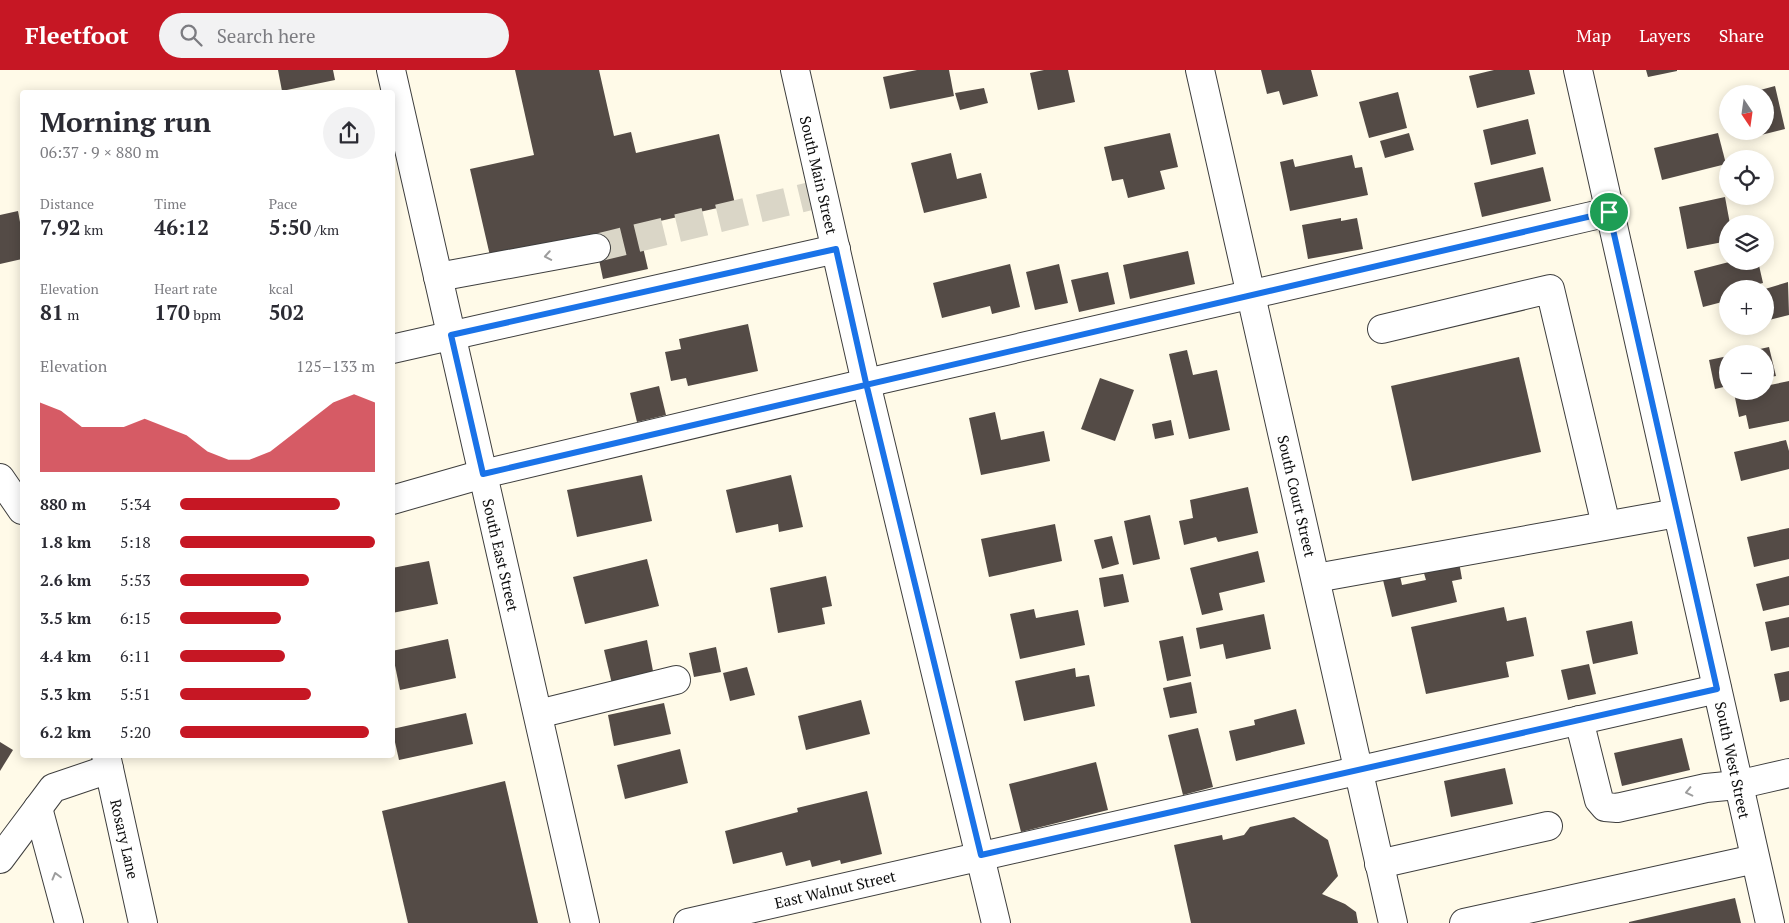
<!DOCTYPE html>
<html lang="en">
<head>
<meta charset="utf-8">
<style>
	body { margin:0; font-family:"PT Serif",serif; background:#f2f2f3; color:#2b2b33; height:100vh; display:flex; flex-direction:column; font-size:19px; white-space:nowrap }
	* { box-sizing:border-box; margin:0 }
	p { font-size:16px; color:#7c7c81 }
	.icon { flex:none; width:28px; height:28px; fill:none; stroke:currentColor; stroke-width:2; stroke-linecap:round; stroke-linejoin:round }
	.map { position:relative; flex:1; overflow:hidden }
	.side { position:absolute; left:20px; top:20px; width:375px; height:668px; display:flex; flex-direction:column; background:#fff; border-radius:5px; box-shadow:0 2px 12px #0003 }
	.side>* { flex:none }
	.needle { width:32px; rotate:167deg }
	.buttons { position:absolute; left:1719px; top:15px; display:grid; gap:10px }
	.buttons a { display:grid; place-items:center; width:55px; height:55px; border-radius:50%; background:#fff; box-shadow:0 2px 12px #0003; font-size:25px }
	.pin { position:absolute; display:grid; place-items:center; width:42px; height:42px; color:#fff; margin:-21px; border:2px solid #fff; border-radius:50%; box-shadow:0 1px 5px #0007 }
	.round { display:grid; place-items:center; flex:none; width:52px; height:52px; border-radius:26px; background:#f2f2f3 }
	.headline { display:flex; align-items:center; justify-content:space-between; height:85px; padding:0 20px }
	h1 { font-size:28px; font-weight:800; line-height:38px }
	.stats { display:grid; grid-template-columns:repeat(3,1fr); gap:8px; height:85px; padding:5px 20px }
	.stats div { display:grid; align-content:center }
	.stats b { font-size:21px; font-weight:800 }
	.stats small { font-size:14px; font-weight:400 }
	.stats p { font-size:14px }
	.chart { height:140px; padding:10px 20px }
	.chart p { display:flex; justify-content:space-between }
	.chart svg { width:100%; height:90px; margin-top:5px; fill:#c61724; opacity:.7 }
	ul { padding:0 20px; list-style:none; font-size:16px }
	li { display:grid; grid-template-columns:80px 60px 1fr; align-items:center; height:38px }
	li i { height:12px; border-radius:6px; background:#c61724 }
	header { display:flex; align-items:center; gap:30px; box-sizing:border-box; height:70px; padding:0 25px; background:#c61724; color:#fff }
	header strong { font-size:24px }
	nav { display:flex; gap:28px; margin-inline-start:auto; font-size:18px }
	.search { width:350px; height:45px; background:#f2f2f3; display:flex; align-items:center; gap:12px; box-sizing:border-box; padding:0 18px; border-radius:28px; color:#7c7c81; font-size:19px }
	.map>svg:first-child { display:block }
	.building { fill:#544b46 }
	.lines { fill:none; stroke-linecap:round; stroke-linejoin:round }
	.minor-tunnel { stroke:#dad6c7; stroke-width:28; stroke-dasharray:28 14; stroke-linecap:butt }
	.minor-casing { stroke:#3e3e3e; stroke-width:30 }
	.minor { stroke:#fff; stroke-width:28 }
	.oneway { stroke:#9d9d9d }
	.route-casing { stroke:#fff; stroke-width:10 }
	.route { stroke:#1a73e8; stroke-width:6 }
	.labels { text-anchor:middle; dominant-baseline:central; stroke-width:5; stroke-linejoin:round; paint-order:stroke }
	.street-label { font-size:15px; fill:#0b0b0b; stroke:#fff }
</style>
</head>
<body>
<header>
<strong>Fleetfoot</strong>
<div class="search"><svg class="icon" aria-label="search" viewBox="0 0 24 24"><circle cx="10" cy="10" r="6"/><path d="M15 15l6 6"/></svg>Search here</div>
<nav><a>Map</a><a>Layers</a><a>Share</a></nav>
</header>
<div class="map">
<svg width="1789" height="853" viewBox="0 0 1789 853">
	<rect width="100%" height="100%" fill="#fffae8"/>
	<!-- building -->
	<g class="building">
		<polygon points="278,0 333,0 335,10 282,21"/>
		<polygon points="515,0 599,0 614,66 631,62 636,83 719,64 735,134 638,156 648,199 603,209 594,166 491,190 470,99 534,85"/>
		<polygon points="917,0 949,0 954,26 890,39 883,7"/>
		<polygon points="1044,0 1068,0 1075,32 1038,40 1030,3"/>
		<polygon points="1261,0 1311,0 1318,26 1283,35 1279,21 1267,24"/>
		<polygon points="1494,0 1529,0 1535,24 1477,38 1469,6"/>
		<polygon points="1646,0 1677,0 1677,1 1648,7"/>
		<polygon points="1775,16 1785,59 1749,68 1747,61 1765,61 1765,24 1749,23"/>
		<polygon points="984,18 988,33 960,40 955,23"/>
		<polygon points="1398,22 1407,58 1369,68 1359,32"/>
		<polygon points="1528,49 1536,84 1491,95 1483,60"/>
		<polygon points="1170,63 1178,97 1160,101 1165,119 1128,128 1123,109 1112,111 1104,77"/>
		<polygon points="1409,63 1414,80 1385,88 1380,71"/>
		<polygon points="1718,63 1726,94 1662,110 1654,78"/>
		<polygon points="951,83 957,109 981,103 987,128 924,143 911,93"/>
		<polygon points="1352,85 1355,98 1362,97 1368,125 1290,141 1280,92 1293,89 1295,97"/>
		<polygon points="1543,97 1551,131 1482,147 1474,113"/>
		<polygon points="1725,127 1730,154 1728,154 1728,171 1687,179 1679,137"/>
		<polygon points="18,141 22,163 22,189 0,194 0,145"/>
		<polygon points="1341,148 1341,151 1357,148 1363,179 1308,189 1302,155"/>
		<polygon points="1188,181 1195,214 1130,229 1123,195"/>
		<polygon points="1733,191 1758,191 1763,213 1739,219 1728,219 1728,222 1724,223 1726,231 1703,237 1694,201"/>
		<polygon points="1010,194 1020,237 992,244 990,236 942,248 933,213"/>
		<polygon points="1059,194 1068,233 1035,240 1026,202"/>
		<polygon points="1108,202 1115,234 1079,242 1071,210"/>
		<polygon points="1788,212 1789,245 1765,251 1765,219"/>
		<polygon points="748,254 758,301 688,316 686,308 671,311 665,282 681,279 679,269"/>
		<polygon points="1769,277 1776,306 1765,308 1765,284 1742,283"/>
		<polygon points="1187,280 1193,305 1217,300 1230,360 1189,369 1169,284"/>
		<polygon points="1728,286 1728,316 1715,319 1709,290"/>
		<polygon points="1519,287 1541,382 1412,411 1391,316"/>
		<polygon points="1100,308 1134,320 1115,371 1081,359"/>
		<polygon points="1789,311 1789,351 1749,359 1746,345 1739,347 1734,323 1765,321 1765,316"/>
		<polygon points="659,316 666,345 637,352 630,323"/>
		<polygon points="995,342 1001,370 1044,361 1050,391 981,405 969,348"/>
		<polygon points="1171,350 1174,365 1155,369 1152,354"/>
		<polygon points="1786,370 1789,381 1789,399 1741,411 1734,382"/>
		<polygon points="642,405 652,451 577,467 567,420"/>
		<polygon points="791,405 803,457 779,462 778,454 736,463 726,420"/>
		<polygon points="1248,417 1258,463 1218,472 1216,467 1184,475 1179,451 1193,448 1190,430"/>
		<polygon points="1150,445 1160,489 1133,495 1124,451"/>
		<polygon points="1055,454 1062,491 989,507 981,469"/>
		<polygon points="1789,458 1789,489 1754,497 1747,467"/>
		<polygon points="1112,466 1119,494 1102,499 1094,470"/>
		<polygon points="1258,481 1265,512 1219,523 1223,540 1202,545 1190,498"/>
		<polygon points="647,489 659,536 585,554 573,507"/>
		<polygon points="429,491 438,534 392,543 392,498"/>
		<polygon points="1459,492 1462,509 1452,511 1457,532 1392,547 1383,510 1400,506 1402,515 1426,510 1423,500"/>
		<polygon points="1123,504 1129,532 1104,537 1099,508"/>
		<polygon points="826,506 832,536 822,538 825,554 778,563 770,518"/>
		<polygon points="1789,506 1789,535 1763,541 1756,514"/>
		<polygon points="1504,537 1507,551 1526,547 1534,586 1506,592 1509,607 1426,624 1411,557"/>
		<polygon points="1034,539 1036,548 1078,540 1085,575 1020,589 1010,544"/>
		<polygon points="1264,544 1271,579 1226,589 1223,574 1200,579 1196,558"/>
		<polygon points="1789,547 1789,577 1771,581 1765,552"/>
		<polygon points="1632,551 1638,584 1593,594 1586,561"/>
		<polygon points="1183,566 1191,606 1167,611 1159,571"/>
		<polygon points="448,569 456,608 400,620 392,581"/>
		<polygon points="647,570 654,606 612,614 604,580"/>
		<polygon points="716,577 721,602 694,607 689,583"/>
		<polygon points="1589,594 1596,624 1568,630 1561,600"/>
		<polygon points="747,597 755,625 730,631 723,603"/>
		<polygon points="1075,598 1076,607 1089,605 1095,636 1024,651 1015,611"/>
		<polygon points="1789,601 1789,630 1780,632 1774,604"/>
		<polygon points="1191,612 1197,643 1170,648 1163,618"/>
		<polygon points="861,630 870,664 806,680 798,646"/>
		<polygon points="664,633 671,664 614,676 608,645"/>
		<polygon points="1296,639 1305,674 1236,691 1229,661 1255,655 1254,650"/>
		<polygon points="466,643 473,674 399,690 392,659"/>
		<polygon points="1198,658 1213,717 1183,725 1168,665"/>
		<polygon points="1682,668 1690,700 1622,716 1614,683"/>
		<polygon points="0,672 13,680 0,701"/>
		<polygon points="680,679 688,713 625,729 617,695"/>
		<polygon points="1096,692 1108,740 1021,762 1009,714"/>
		<polygon points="1505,698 1513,734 1451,747 1444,711"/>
		<polygon points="505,711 538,853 408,853 382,741"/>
		<polygon points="867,721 882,784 841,794 840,790 812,797 810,790 786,796 782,782 733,794 725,761 798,742 797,738"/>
		<polygon points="1294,747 1328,770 1338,806 1322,824 1345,834 1356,842 1358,853 1191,853 1174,775 1222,765 1223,770 1244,765 1250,757"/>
		<polygon points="1735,828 1741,853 1629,853 1629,852"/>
	</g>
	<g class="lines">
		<!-- minor-tunnel -->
		<polyline class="minor-tunnel" points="596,178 823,123"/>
		<!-- minor casing -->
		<g class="minor-casing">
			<g id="minor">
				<polyline points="391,0 585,853"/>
				<polyline points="795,0 866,313 996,853"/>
				<polyline points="1200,0 1393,853"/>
				<polyline points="1578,0 1770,853"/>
				<polyline points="438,207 596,178"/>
				<polyline points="1382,259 1550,219 1606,455"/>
				<polyline points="392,279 836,179"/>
				<polyline points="0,408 22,440"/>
				<polyline points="392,430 483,404 866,313 1609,142"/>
				<polyline points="1316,508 1677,443"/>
				<polyline points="538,644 676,610"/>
				<polyline points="1579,650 1599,730 1605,737 1617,738 1706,718 1737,715 1789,703"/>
				<polyline points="106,685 143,853"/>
				<polyline points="38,738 69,853"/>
				<polyline points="0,789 53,718 109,699"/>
				<polyline points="1379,794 1548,756"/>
				<polyline points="688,853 1717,619"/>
				<polyline points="1464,853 1755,789"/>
			</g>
		</g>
		<!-- minor -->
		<use href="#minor" class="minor"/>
	</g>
	<!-- one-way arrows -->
	<defs><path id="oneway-chevron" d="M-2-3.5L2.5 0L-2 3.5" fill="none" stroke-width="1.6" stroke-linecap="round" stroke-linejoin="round" transform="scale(1.25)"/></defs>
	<g class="oneway">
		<use href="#oneway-chevron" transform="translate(548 186) rotate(170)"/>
		<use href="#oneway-chevron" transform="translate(1689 722) rotate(167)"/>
		<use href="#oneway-chevron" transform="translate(56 806) rotate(-105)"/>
	</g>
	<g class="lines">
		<!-- route casing -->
		<g class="route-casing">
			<polyline id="route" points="1609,142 483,404 451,265 836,179 866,313 981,785 1717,619 1609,142"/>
		</g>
		<!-- route -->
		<use href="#route" class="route"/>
	</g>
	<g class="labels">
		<!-- street labels -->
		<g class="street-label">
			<text transform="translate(819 105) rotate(77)">South Main Street</text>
			<text transform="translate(1297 426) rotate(77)">South Court Street</text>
			<text transform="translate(501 485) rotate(77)">South East Street</text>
			<text transform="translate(1733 690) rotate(78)">South West Street</text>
			<text transform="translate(125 769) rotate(77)">Rosary Lane</text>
			<text transform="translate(835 819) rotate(-13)">East Walnut Street</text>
		</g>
	</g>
</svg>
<div class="buttons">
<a><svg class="needle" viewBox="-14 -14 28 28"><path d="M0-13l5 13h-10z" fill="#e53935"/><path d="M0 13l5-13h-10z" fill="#7c7c81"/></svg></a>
<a><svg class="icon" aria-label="locate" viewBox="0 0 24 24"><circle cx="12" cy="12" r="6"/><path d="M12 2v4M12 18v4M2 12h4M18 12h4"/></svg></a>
<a><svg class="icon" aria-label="layers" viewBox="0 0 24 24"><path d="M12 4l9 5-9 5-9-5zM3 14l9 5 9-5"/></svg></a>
<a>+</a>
<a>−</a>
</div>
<div class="pin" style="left:1609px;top:142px;background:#1e9e55"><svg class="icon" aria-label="arrive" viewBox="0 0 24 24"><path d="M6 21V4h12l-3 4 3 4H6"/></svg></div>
<section class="side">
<div class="headline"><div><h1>Morning run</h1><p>06:37 · 9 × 880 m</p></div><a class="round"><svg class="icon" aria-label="share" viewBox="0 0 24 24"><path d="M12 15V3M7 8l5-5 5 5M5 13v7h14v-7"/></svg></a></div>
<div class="stats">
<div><p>Distance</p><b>7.92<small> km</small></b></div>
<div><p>Time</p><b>46:12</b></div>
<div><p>Pace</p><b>5:50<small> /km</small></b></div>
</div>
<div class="stats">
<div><p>Elevation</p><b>81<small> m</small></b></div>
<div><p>Heart rate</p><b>170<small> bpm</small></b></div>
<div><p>kcal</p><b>502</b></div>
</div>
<div class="chart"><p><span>Elevation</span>125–133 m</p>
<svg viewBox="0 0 160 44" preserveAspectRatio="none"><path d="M0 44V10L10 14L20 22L30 22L40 22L50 18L60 22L70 26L80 34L90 38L100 38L110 34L120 26L130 18L140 10L150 6L160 10V44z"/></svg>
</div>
<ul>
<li><b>880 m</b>5:34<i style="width:82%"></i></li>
<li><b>1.8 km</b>5:18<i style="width:100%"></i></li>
<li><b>2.6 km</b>5:53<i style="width:66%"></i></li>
<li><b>3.5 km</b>6:15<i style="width:52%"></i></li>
<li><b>4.4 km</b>6:11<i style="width:54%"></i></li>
<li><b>5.3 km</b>5:51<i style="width:67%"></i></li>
<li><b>6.2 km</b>5:20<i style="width:97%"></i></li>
</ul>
</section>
</div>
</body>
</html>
